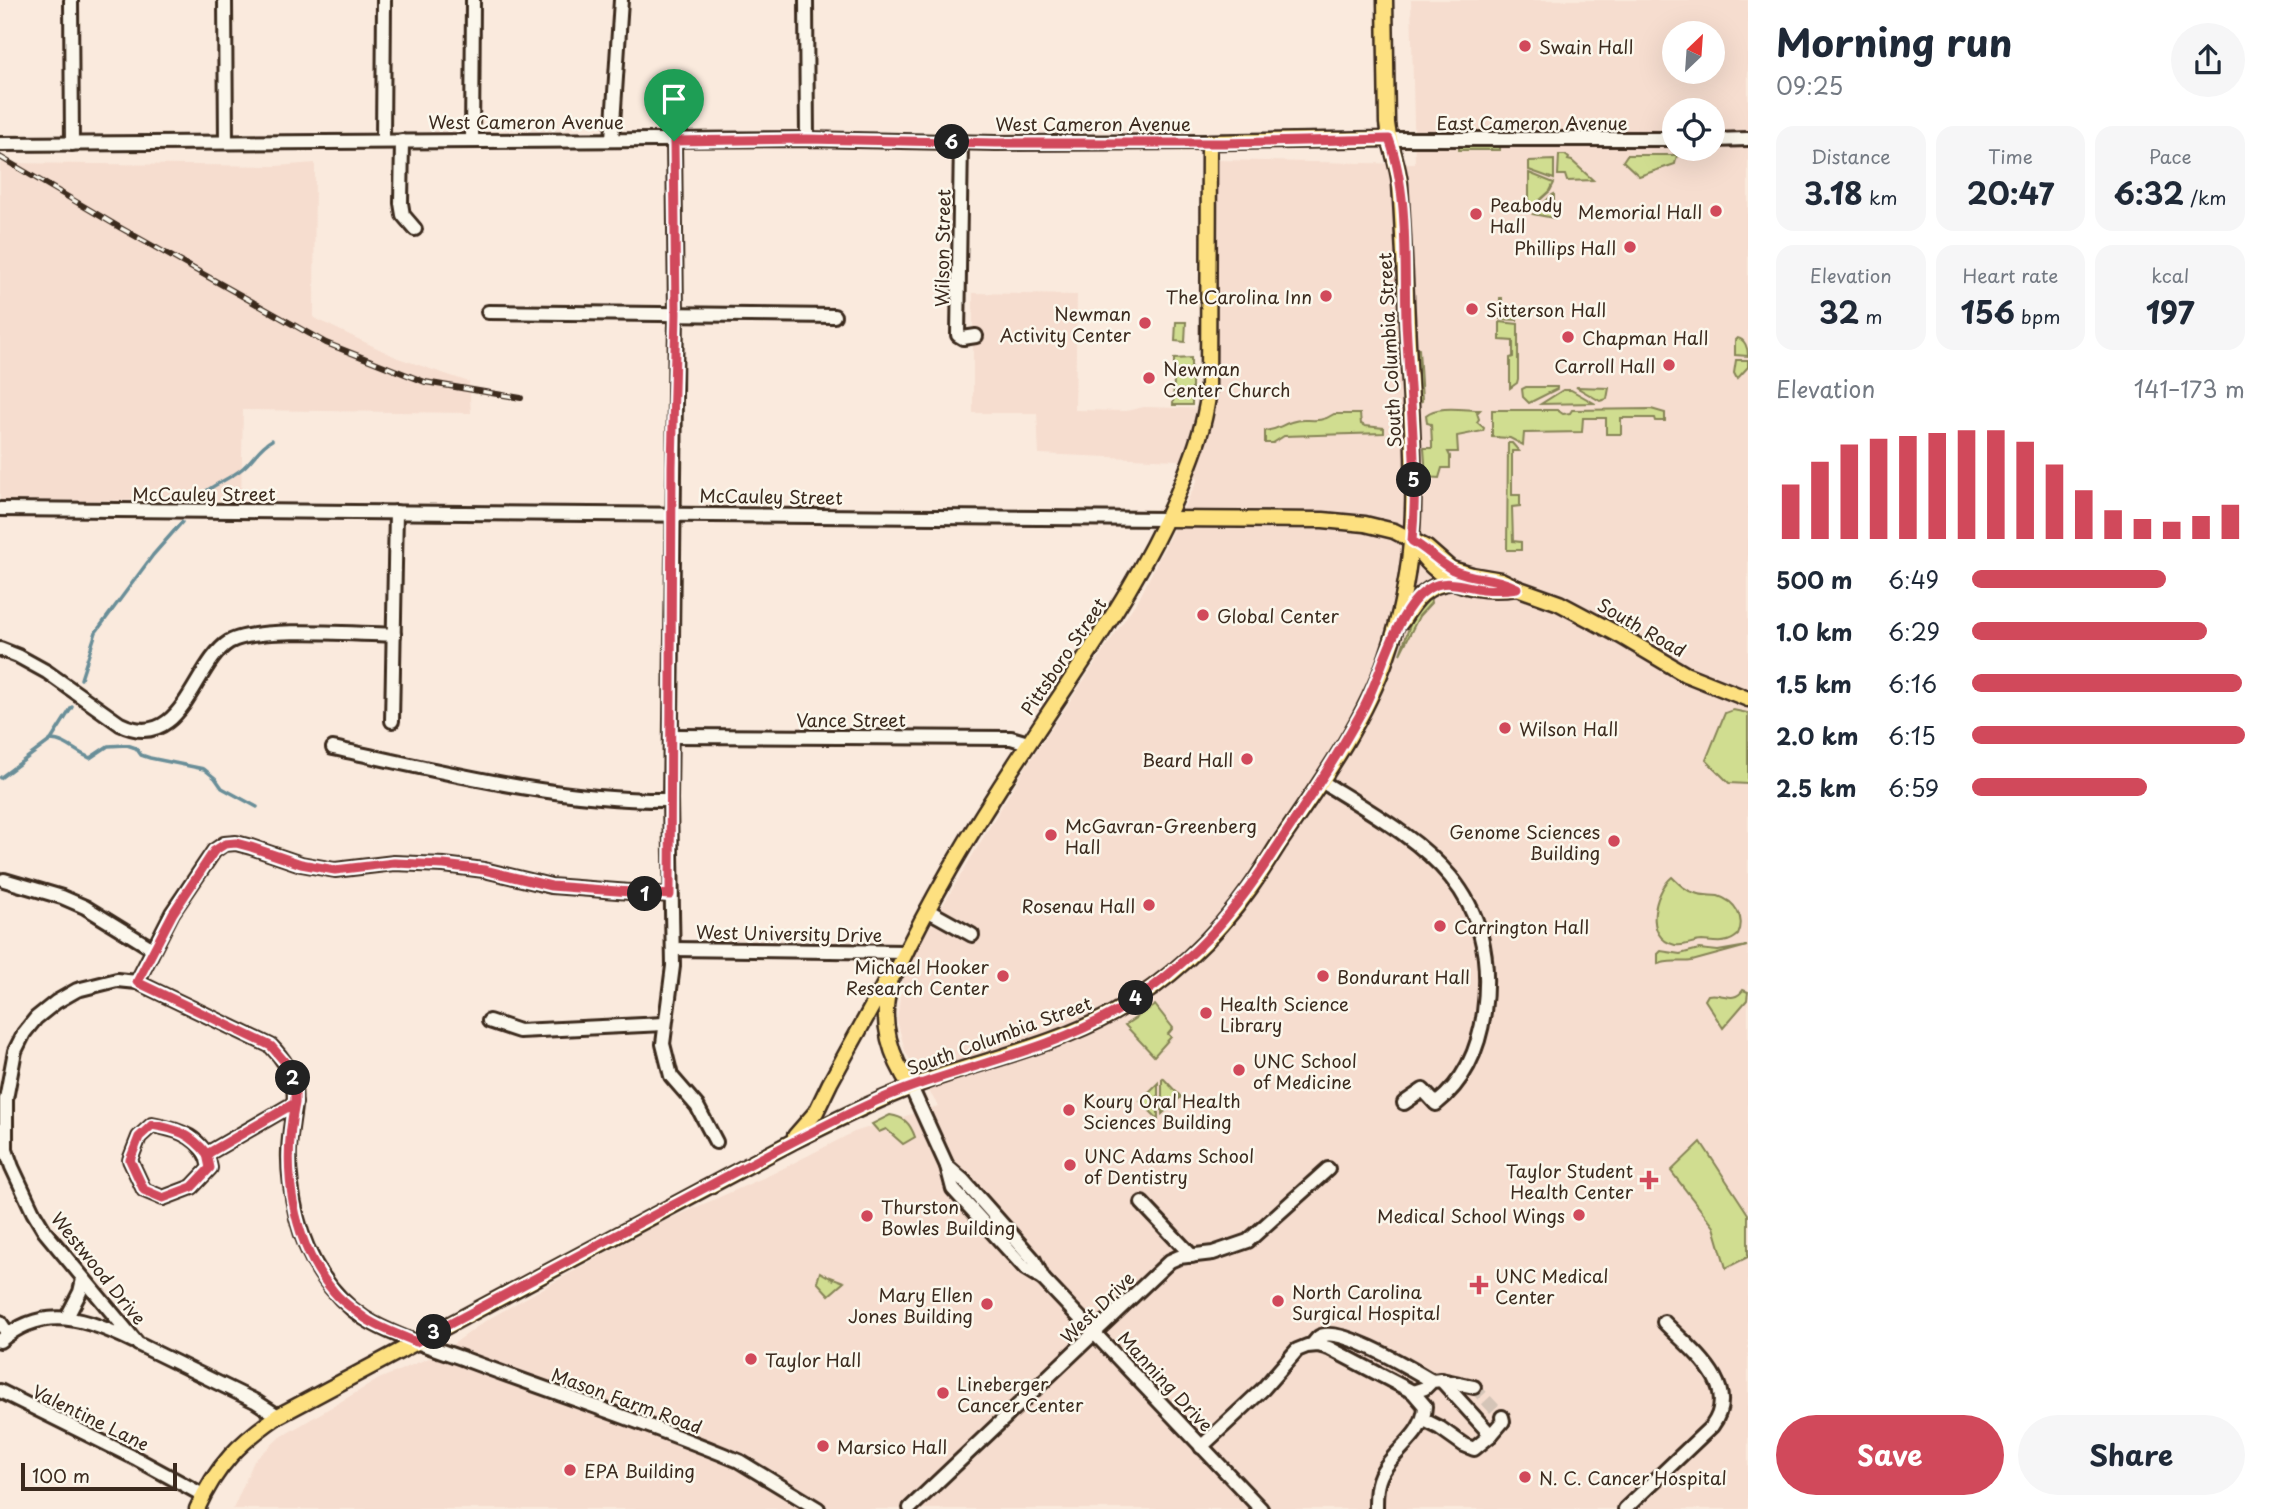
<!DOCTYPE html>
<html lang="en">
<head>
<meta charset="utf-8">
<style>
	body { margin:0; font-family:"Playpen Sans",sans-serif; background:#f6f6f7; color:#1f2937; height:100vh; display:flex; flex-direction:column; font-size:26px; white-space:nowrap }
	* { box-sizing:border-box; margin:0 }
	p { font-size:23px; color:#747a83 }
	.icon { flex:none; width:38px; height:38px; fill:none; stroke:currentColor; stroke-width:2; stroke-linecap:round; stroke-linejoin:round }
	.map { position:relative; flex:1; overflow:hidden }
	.side { display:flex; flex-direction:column; background:#fff; width:525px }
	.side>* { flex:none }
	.needle { width:46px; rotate:25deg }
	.controls { position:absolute; left:1662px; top:21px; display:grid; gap:14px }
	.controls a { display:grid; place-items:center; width:63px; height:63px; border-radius:50%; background:#fff; box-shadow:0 7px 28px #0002; font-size:35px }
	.scale { position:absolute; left:21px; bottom:18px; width:156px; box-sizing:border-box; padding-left:7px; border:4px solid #3b2a1e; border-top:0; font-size:19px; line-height:24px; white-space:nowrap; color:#3b2a1e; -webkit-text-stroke:5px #fbf7ec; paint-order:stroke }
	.pin { position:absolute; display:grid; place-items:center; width:60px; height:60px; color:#fff; margin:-72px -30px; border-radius:50% 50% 50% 0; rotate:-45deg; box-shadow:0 0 7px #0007 }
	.pin .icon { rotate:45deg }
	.km { position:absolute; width:35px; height:35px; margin:-18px; border-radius:50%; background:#222; color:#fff; font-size:19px; line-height:35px; text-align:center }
	.round { display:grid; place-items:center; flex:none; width:74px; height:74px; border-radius:37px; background:#f6f6f7 }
	.summary { display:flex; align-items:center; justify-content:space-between; height:119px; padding:0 28px }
	h1 { font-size:38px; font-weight:700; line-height:52px }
	.figures { display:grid; grid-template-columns:repeat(3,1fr); gap:10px; height:119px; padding:7px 28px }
	.figures div { display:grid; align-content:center; border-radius:18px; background:#f6f6f7; text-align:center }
	.figures b { font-size:30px; font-weight:700 }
	.figures small { font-size:19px; font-weight:400 }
	.figures p { font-size:19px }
	.chart { height:196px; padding:14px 28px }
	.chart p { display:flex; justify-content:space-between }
	.chart svg { width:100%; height:126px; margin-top:7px; stroke:#d1495b; stroke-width:6 }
	.cta { display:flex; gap:14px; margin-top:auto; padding:14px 28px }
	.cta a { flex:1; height:80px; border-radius:42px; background:#d1495b; color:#fff; font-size:28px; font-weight:700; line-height:80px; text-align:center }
	.cta a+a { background:#f6f6f7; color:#1f2937 }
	ul { padding:0 28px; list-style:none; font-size:23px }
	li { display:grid; grid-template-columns:112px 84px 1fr; align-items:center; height:52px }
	li i { height:18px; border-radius:9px; background:#d1495b }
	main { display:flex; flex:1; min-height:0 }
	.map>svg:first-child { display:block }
	.built { fill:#f6ddcf; fill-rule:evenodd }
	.green { fill:#d0dd90; stroke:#868457; stroke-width:2 }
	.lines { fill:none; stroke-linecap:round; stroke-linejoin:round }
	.stream { stroke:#698e98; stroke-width:3.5 }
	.minor-tunnel { stroke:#d4c4b7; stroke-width:12; stroke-dasharray:12 6; stroke-linecap:butt }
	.minor-casing { stroke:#3b2a1e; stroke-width:18 }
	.major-casing { stroke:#3b2a1e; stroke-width:19 }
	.minor { stroke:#fbf7ec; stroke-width:12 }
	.major { stroke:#fde080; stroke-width:14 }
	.rail-casing { stroke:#3b2a1e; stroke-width:6 }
	.rail { stroke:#fbf7ec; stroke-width:3.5; stroke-dasharray:10; stroke-linecap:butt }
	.route-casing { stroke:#fff; stroke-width:14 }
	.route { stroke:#d1495b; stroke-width:9 }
	.poi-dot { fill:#d1495b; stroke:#fbf7ec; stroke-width:2.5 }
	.labels { text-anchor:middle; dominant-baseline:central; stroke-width:5; stroke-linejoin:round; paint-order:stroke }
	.poi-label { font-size:18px; fill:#3b2a1e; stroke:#fbf7ec; text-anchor:start }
	.street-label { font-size:18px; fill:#3b2a1e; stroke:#fbf7ec }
</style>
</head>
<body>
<main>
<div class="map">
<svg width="1748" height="1509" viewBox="0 0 1748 1509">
	<rect width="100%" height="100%" fill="#faeadd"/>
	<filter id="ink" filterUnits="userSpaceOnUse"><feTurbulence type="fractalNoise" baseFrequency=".0143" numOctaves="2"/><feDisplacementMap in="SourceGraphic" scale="14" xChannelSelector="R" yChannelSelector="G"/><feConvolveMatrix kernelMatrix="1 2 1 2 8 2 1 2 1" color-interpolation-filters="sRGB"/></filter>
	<g filter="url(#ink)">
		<!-- built -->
		<g class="built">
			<path d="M1411,0H1748V1509H233L254,1461L279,1438L379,1379L441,1353L485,1321L656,1225L772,1174L854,1132L938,1106L905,1051L897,1020L904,970L1023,771L1141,595L1198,479L1177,460L1039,454L1037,413H973V293L1077,295L1075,410L1126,411L1144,407L1214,409L1217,160L1415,164ZM1675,33H1713V72H1675ZM1675,110H1713V149H1675Z"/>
			<polygon points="0,163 276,166 315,163 314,318 398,358 469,382 471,413 243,410 241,500 0,501"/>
		</g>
		<!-- green -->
		<g class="green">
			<polygon points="1500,145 1500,150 1459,150 1459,146"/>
			<polygon points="1559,155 1565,155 1569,158 1568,160 1572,161 1593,180 1567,181 1565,175 1558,175"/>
			<polygon points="1627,155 1677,155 1675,164 1639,176 1623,161"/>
			<polygon points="1554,160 1554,179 1529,170 1529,161"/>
			<polygon points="1529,173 1554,183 1550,191 1529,210"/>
			<polygon points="1554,194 1554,218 1533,214 1552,195"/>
			<polygon points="1500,298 1502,298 1502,309 1515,310 1517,320 1500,319"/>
			<polygon points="1176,322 1186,322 1185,342 1175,341"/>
			<polygon points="1500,322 1518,324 1518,379 1517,383 1510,388 1510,358 1513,357 1513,341 1500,340"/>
			<path d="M1737,338C1745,339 1748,348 1748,356L1735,355V340Z"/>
			<polygon points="1415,348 1419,349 1422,401 1418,403"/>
			<polygon points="1191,358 1191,372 1174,370 1174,359"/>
			<polygon points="1736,360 1748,360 1748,367 1737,379 1734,373"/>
			<polygon points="1174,379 1192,379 1192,405 1173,405"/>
			<polygon points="1526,387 1557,387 1557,389 1529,403 1523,397 1522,389"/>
			<polygon points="1576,387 1609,388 1607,399 1600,401"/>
			<polygon points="1563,390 1571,390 1594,403 1541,404"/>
			<polygon points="1651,409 1665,413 1665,421 1656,421 1655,418 1621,418 1621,434 1606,434 1606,418 1583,418 1582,432 1524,433 1523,445 1510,438 1492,437 1492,410 1557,410 1563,414 1570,413 1572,410"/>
			<path d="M1480,410L1477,413L1479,419L1477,422L1484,428L1483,431L1457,436L1458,452H1448L1450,456V468H1442L1439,478L1426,477L1424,448H1432V444L1431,424L1427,423L1426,415C1437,405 1465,410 1480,410Z"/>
			<path d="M1334,414H1360L1361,424L1365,426L1384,428V433L1284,436L1273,443H1265V431C1280,429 1279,426 1291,422C1307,416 1316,426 1334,414Z"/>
			<polygon points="1508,443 1512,443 1519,451 1512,451 1512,495 1520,495 1520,506 1512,507 1513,541 1521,542 1521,550 1507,550"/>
			<polygon points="1430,596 1431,603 1419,616 1400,654 1415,610"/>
			<polygon points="1733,710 1748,713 1748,784 1729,783 1706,760 1725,713"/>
			<path d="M1672,877C1679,884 1686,891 1695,893C1703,896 1710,895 1718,896C1735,901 1746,918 1738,935C1727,945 1716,942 1702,941C1693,941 1685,947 1675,945C1643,938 1654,892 1672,877Z"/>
			<path d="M1747,946C1729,951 1710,956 1692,961C1680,963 1670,959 1658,964V954L1661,951L1680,954L1699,949L1718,951Z"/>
			<path d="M1743,990L1748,992L1747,1000L1723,1028L1705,1000L1708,995C1721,992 1734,1004 1743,990Z"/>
			<polygon points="1155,1005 1173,1028 1168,1034 1171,1037 1154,1056 1125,1025"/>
			<polygon points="1163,1078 1181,1097 1162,1114 1162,1079"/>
			<polygon points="1158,1083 1158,1119 1140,1101"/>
			<path d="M890,1115C904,1117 910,1123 915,1137L903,1144L886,1129L879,1132L872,1124Z"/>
			<polygon points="1701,1142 1748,1214 1748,1257 1726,1268 1714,1227 1671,1171"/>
			<polygon points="820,1272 832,1279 831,1277 844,1282 829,1295 817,1282"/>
		</g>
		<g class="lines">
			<!-- stream -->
			<g class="stream">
				<path d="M199,497C212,484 229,480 243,468C254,459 259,447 272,440"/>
				<polyline points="81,679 96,632 153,555 182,522"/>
				<path d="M51,740C65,740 77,753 90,758L108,746L127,745L136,748L141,755L150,758L204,769L215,778L222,788L257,807"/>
				<polyline points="0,778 51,740 72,707"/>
			</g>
			<!-- minor-tunnel -->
			<polyline class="minor-tunnel" points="1474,1387 1502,1417"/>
			<!-- minor casing -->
			<g class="minor-casing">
				<g id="minor">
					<polyline points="71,0 72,144"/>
					<polyline points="225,0 226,142"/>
					<polyline points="806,0 807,139"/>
					<polyline points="612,139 621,0"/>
					<polyline points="1389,139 1675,139"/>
					<polyline points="1713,140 1748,139"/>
					<polyline points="383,141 384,0"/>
					<polyline points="402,141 401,203 403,215 415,229"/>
					<polyline points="472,141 473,0"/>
					<polyline points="674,141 676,314 670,800 673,966 663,1044 671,1076 697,1106 716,1142"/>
					<polyline points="961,142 958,335 963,338 976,336"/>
					<polyline points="0,144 807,139 996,143 1209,142"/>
					<polyline points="488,312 834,316"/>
					<polyline points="0,509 1167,519"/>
					<path d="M0,649L18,656L47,672L120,724C183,754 193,664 229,642C256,626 358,634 394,635"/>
					<polyline points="392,721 396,512"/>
					<polyline points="672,736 1011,738 1028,743"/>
					<path d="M333,748C444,772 556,801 670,800"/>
					<path d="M1321,781C1416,840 1501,882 1484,1012C1479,1049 1465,1081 1436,1104L1423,1090L1404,1103"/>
					<polyline points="4,880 62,897 85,907 153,949"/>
					<polyline points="927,910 972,935"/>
					<polyline points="673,949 905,952"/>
					<polyline points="137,982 172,913 214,851 224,844 236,843 251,847 301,864 335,870 394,863 444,865 484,870 551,886 670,895"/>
					<polyline points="489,1021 519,1031 664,1024"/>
					<polyline points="911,1087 947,1166 953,1189 1025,1268 1043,1279 1261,1509"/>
					<path d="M152,1125C180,1130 204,1137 210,1168L192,1187L163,1198L144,1190L130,1160L139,1137Z"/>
					<polyline points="207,1154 295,1103"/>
					<polyline points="947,1166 963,1180 1034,1260 1043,1279"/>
					<polyline points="1142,1203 1192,1256"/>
					<polyline points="67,1317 80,1292 83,1279"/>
					<polyline points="0,1322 8,1334"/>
					<path d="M0,1341C44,1303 86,1319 133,1341"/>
					<path d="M1312,1345C1315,1342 1316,1339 1319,1337C1338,1324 1413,1370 1432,1381"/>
					<polyline points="1441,1380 1491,1435"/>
					<polyline points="0,1391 137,1459 203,1495"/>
					<polyline points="1413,1392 1425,1388 1432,1381 1441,1380 1474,1387"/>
					<path d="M278,1416L255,1401L138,1344L45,1232L33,1212L12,1167L6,1150V1099L15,1051L24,1033L36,1018L56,1002L77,990L117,980L137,982L271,1046C308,1084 291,1104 289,1150C288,1173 292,1196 297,1218C307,1258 330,1295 364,1318C390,1335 437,1349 467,1360C552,1392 638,1420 722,1454L739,1461L818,1509"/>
					<polyline points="1424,1420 1440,1428 1464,1445 1474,1449 1491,1435 1503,1421 1502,1417"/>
					<path d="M1201,1447L1263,1389L1297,1350L1307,1346L1318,1345L1329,1348L1413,1392L1425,1406C1424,1435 1396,1448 1383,1471C1376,1483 1376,1495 1376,1509"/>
					<polyline points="910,1508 1170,1261 1179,1257 1213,1253 1248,1241 1328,1169"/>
					<path d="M1625,1509L1712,1426C1742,1385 1690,1349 1664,1322"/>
				</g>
			</g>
			<!-- major casing -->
			<g class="major-casing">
				<g id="major">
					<polyline points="1167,519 1323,520 1365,524 1394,531 1427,548 1451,569 1472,575 1501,580 1517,588 1559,603 1621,636 1685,674 1748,699"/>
					<path d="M1413,542C1437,583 1471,594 1517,588"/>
					<path d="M1402,621C1415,600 1426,584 1453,582"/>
					<path d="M890,986C879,1021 891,1058 911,1087"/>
					<path d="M795,1136L816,1112L830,1083L885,983L896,972C934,892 980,816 1029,743C1085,657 1146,575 1184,478C1195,451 1204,426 1208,397L1209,142L1389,139"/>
					<path d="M197,1509C216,1466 240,1442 278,1416L792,1142C838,1119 884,1096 933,1079C993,1058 1057,1044 1113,1013C1167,983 1215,938 1250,888C1260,874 1269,859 1278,845C1318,786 1363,725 1387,656C1422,555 1414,468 1409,364C1406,304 1404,244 1400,184C1398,163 1389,144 1387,123L1385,0"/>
				</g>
			</g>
			<!-- minor -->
			<use href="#minor" class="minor"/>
			<!-- major -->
			<use href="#major" class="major"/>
			<!-- rail casing -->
			<g class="rail-casing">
				<polyline id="rail" points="0,157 119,227 326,343 425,382 521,398"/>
			</g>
			<!-- rail -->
			<use href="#rail" class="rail"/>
		</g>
	</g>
	<g class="lines" filter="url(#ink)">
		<!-- route casing -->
		<g class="route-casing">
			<path id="route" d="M674,141L676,314L672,466L670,895L551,886L484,870L444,865L394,863L335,870L301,864L251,847L236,843L225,844L214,851L173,913L137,982L271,1046L290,1068L295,1084V1103L207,1154C191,1134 177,1129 152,1125L139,1137L130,1160L144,1190L163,1198L192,1187L210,1168L207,1154L295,1103C282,1166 290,1241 334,1292C341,1301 353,1309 362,1316C377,1328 399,1334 416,1342C501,1296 586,1252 671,1206C735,1172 799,1137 865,1106C945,1068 1037,1057 1115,1012C1145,995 1173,972 1198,948C1229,918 1253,884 1276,848C1306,803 1336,759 1362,711C1381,678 1395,609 1428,589C1446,578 1463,586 1482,589C1494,590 1505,590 1517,588C1494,576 1475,580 1453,570C1438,562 1427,549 1412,541C1419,468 1409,393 1406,320C1404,262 1409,193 1389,139L1224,143H996L807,139L674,141"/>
		</g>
		<!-- route -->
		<use href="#route" class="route"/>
	</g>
	<!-- markers -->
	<g class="poi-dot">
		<circle cx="1525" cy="46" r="7"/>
		<circle cx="1716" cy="211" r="7"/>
		<circle cx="1476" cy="214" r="7"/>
		<circle cx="1630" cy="247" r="7"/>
		<circle cx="1326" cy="296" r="7"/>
		<circle cx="1472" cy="309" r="7"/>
		<circle cx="1145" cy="323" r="7"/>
		<circle cx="1568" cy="337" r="7"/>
		<circle cx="1669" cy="365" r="7"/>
		<circle cx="1149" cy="378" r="7"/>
		<circle cx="1203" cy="615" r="7"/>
		<circle cx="1505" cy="728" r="7"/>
		<circle cx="1247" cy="759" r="7"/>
		<circle cx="1051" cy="835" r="7"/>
		<circle cx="1614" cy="841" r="7"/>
		<circle cx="1149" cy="905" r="7"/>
		<circle cx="1440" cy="926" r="7"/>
		<circle cx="1003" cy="976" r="7"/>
		<circle cx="1323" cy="976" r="7"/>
		<circle cx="1206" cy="1013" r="7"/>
		<circle cx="1239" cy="1070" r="7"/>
		<circle cx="1069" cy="1110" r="7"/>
		<circle cx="1070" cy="1165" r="7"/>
		<path d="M1645.5 1169.5h7v7h7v7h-7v7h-7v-7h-7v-7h7z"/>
		<circle cx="1579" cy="1215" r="7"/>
		<circle cx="867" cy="1216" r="7"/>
		<path d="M1475.5 1274.5h7v7h7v7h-7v7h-7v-7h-7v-7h7z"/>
		<circle cx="1278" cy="1301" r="7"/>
		<circle cx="987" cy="1304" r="7"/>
		<circle cx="751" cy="1359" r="7"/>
		<circle cx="943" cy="1393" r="7"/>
		<circle cx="823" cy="1446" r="7"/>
		<circle cx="570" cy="1470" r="7"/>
		<circle cx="1525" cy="1477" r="7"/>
	</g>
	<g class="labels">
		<!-- poi labels -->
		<g class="poi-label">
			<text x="1539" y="46">Swain Hall</text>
			<text x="1490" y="204">Peabody<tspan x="1490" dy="21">Hall</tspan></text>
			<text x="1702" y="211" text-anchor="end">Memorial Hall</text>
			<text x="1616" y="247" text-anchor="end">Phillips Hall</text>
			<text x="1312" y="296" text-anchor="end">The Carolina Inn</text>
			<text x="1486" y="309">Sitterson Hall</text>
			<text x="1131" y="313" text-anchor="end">Newman<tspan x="1131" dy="21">Activity Center</tspan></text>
			<text x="1582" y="337">Chapman Hall</text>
			<text x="1655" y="365" text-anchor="end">Carroll Hall</text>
			<text x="1163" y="368">Newman<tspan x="1163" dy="21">Center Church</tspan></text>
			<text x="1217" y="615">Global Center</text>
			<text x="1519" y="728">Wilson Hall</text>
			<text x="1233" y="759" text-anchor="end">Beard Hall</text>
			<text x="1065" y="825">McGavran-Greenberg<tspan x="1065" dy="21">Hall</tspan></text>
			<text x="1600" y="831" text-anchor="end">Genome Sciences<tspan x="1600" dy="21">Building</tspan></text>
			<text x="1135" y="905" text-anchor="end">Rosenau Hall</text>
			<text x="1454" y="926">Carrington Hall</text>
			<text x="989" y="966" text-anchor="end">Michael Hooker<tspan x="989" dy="21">Research Center</tspan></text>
			<text x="1337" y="976">Bondurant Hall</text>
			<text x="1220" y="1003">Health Science<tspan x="1220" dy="21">Library</tspan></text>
			<text x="1253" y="1060">UNC School<tspan x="1253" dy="21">of Medicine</tspan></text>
			<text x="1083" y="1100">Koury Oral Health<tspan x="1083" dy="21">Sciences Building</tspan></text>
			<text x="1084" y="1155">UNC Adams School<tspan x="1084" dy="21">of Dentistry</tspan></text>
			<text x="1633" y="1170" text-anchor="end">Taylor Student<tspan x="1633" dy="21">Health Center</tspan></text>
			<text x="881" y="1206">Thurston<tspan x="881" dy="21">Bowles Building</tspan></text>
			<text x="1565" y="1215" text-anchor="end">Medical School Wings</text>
			<text x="1495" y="1275">UNC Medical<tspan x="1495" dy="21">Center</tspan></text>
			<text x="1292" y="1291">North Carolina<tspan x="1292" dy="21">Surgical Hospital</tspan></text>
			<text x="973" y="1294" text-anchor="end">Mary Ellen<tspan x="973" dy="21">Jones Building</tspan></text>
			<text x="765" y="1359">Taylor Hall</text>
			<text x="957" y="1383">Lineberger<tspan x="957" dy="21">Cancer Center</tspan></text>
			<text x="837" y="1446">Marsico Hall</text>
			<text x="584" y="1470">EPA Building</text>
			<text x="1539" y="1477">N. C. Cancer Hospital</text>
		</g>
		<!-- street labels -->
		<g class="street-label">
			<text x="526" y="121">West Cameron Avenue</text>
			<text x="1532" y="122">East Cameron Avenue</text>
			<text x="1093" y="123">West Cameron Avenue</text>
			<text transform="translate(942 248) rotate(-89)">Wilson Street</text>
			<text transform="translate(1389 350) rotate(-93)">South Columbia Street</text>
			<text x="204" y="493">McCauley Street</text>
			<text transform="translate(771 496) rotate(1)">McCauley Street</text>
			<text transform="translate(1642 627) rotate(30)">South Road</text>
			<text transform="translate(1063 656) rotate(-56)">Pittsboro Street</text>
			<text x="851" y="719">Vance Street</text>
			<text transform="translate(789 933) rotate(1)">West University Drive</text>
			<text transform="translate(999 1035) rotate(-20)">South Columbia Street</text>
			<text transform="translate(99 1268) rotate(51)">Westwood Drive</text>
			<text transform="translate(1097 1307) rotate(-44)">West Drive</text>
			<text transform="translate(1166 1381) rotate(47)">Manning Drive</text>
			<text transform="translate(627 1400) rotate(20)">Mason Farm Road</text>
			<text transform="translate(91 1417) rotate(26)">Valentine Lane</text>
		</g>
	</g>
</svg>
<div class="controls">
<a><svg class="needle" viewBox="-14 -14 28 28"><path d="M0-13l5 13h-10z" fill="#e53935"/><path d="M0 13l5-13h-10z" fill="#747a83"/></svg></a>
<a><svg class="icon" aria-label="locate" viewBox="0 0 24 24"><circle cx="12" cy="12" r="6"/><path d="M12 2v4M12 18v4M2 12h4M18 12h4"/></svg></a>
</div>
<div class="scale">100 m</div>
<div class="pin" style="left:674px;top:141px;background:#1e9e55"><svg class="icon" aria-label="arrive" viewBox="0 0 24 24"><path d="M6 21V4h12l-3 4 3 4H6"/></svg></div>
<b class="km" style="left:645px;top:894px">1</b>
<b class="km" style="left:293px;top:1078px">2</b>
<b class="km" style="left:434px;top:1332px">3</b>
<b class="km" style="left:1136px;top:998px">4</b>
<b class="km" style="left:1414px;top:480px">5</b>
<b class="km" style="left:952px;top:142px">6</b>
</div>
<section class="side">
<div class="summary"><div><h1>Morning run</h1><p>09:25</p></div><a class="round"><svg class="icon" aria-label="share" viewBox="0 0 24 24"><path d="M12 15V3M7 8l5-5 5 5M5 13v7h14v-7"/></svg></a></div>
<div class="figures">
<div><p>Distance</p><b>3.18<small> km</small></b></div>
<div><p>Time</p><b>20:47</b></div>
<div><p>Pace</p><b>6:32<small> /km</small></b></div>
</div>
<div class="figures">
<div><p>Elevation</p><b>32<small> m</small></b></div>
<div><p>Heart rate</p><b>156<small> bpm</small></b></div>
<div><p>kcal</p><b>197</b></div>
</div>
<div class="chart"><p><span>Elevation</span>141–173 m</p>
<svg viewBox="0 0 160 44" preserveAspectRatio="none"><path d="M5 44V25M15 44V17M25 44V11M35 44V9M45 44V8M55 44V7M65 44V6M75 44V6M85 44V10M95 44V18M105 44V27M115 44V34M125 44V37M135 44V38M145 44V36M155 44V32"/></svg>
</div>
<ul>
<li><b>500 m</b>6:49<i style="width:71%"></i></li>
<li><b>1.0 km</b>6:29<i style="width:86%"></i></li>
<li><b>1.5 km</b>6:16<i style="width:99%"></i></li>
<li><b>2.0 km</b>6:15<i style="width:100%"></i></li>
<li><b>2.5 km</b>6:59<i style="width:64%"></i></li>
</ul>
<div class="cta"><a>Save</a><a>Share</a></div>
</section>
</main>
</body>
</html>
